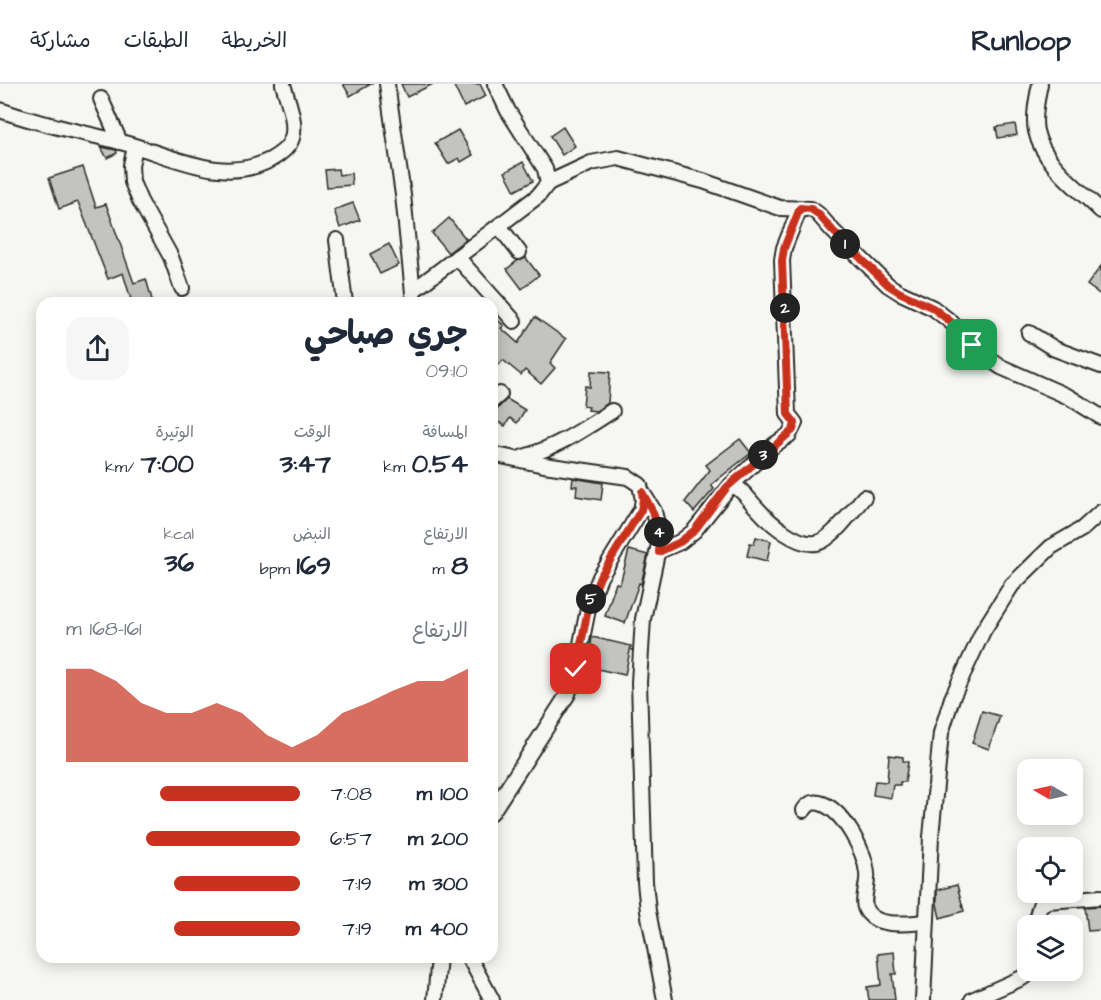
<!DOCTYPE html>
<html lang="ar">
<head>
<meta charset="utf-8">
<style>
	body { margin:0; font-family:"Architects Daughter","Playpen Sans Arabic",sans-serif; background:#f6f6f7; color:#1f2937; direction:rtl; height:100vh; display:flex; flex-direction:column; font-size:22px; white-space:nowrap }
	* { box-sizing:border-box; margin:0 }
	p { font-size:20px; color:#747a83 }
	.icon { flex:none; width:33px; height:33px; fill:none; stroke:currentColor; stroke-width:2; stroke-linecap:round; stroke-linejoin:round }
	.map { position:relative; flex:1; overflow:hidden; direction:ltr }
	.drawer { position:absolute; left:36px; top:213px; width:462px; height:666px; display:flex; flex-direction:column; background:#fff; border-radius:18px; box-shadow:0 3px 15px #0003; direction:rtl }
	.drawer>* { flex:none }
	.needle { width:39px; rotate:279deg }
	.controls { position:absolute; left:1017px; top:675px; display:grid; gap:12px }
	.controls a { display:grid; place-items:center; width:66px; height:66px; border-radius:12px; background:#fff; box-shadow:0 3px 15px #0003; font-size:30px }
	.pin { position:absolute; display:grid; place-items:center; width:51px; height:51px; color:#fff; margin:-26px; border-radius:12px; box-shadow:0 3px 9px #0006 }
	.km { position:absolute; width:30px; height:30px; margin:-15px; border-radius:50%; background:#222; color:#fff; font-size:16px; line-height:30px; text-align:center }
	.round { display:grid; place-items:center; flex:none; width:63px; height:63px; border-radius:18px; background:#f6f6f7 }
	.headline { display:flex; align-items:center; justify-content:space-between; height:102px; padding:0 30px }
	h1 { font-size:33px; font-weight:700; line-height:45px }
	.stats { display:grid; grid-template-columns:repeat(3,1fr); gap:9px; height:102px; padding:6px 30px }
	.stats div { display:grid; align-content:center }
	.stats b { font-size:26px; font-weight:700 }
	.stats small { font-size:16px; font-weight:400 }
	.stats p { font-size:16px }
	.chart { height:168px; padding:12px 30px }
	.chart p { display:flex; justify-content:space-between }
	.chart svg { width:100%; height:108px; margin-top:6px; fill:#c8321e; opacity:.7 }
	ul { padding:0 30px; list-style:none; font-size:20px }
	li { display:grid; grid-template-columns:96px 72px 1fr; align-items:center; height:45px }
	li i { height:15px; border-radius:8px; background:#c8321e }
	header { display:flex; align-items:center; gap:36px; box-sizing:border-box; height:84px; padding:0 30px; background:#fff; border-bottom:2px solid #e0e1e3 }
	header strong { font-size:28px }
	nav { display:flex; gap:33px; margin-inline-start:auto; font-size:21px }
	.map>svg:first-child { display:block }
	.building { fill:#c3c3c0; stroke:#2b2b2b; stroke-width:1.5 }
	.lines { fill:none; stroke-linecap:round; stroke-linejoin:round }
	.minor-casing { stroke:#2b2b2b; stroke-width:18 }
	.minor { stroke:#f6f6f2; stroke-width:14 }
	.route-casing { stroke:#fff; stroke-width:12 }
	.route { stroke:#c8321e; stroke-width:8 }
</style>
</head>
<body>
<header>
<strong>Runloop</strong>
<nav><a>الخريطة</a><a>الطبقات</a><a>مشاركة</a></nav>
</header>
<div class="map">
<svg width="1101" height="916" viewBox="0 0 1101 916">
	<rect width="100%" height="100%" fill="#f6f6f2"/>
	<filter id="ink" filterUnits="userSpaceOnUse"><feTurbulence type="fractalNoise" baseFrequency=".0167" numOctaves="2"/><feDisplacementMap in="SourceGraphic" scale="12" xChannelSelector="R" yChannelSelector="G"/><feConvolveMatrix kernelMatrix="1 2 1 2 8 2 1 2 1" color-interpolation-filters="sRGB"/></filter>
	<g filter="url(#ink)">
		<!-- building -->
		<g class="building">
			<polygon points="343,0 371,0 350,12"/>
			<polygon points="401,0 433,0 407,13"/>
			<polygon points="453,0 480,0 486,12 464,23"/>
			<polygon points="1015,40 1017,51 998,54 996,43"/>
			<polygon points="563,43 575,62 562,71 550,52"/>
			<polygon points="458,46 473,71 461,78 459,74 448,80 435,59"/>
			<polygon points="101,63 116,66 117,69 107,74"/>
			<polygon points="523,78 533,97 515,107 505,88"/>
			<polygon points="83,83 96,123 106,120 134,199 146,195 153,219 132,219 123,189 108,195 78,118 59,125 49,94"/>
			<polygon points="338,85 339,91 351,89 352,101 327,103 325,86"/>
			<polygon points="353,119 360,136 340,144 334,126"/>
			<polygon points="449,134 466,155 448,169 432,149"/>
			<polygon points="389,160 399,181 380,190 370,170"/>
			<polygon points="526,174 539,191 522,205 507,185 517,177"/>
			<polygon points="1101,182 1101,211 1087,201"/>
			<polygon points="492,230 504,242 501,244 518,259 535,233 566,255 550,279 555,284 541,300 525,286 521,291 503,276 499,281 492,275"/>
			<polygon points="591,287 610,288 608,319 596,327 588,326 589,323 583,322 585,302 590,303"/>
			<polygon points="507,315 525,326 517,339 510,334 505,342 492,334 499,323"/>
			<polygon points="740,355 751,369 711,401 714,405 694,428 685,418 710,386 706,381"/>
			<polygon points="573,394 603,399 601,416 576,412 577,402 572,402"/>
			<polygon points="756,453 771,457 767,477 747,472 750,459 754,460"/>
			<polygon points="629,466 648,471 641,500 639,499 625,539 605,532 616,499 620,500"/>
			<polygon points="592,553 631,562 625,591 588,583"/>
			<polygon points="982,627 1000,632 989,665 972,659"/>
			<polygon points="889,671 903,673 903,677 908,678 905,698 900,698 900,701 893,701 891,714 873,711 875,697 887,698"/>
			<polygon points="957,801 964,827 940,834 937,820 937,806"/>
			<polygon points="1101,822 1101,846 1088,847 1085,823"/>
			<polygon points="894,868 896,890 892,890 895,916 869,916 867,903 881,901 878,870"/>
		</g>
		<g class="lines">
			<!-- minor casing -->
			<g class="minor-casing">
				<g id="minor">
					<polyline points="387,0 403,111 414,219"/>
					<path d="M1040,0C1037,14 1033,33 1036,47C1043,80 1078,104 1101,127"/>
					<polyline points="101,15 120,58"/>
					<path d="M0,26C41,41 82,48 124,59C171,71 222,101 270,76C279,71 289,64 292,54C297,38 287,15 283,0"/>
					<polyline points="135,63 131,81 132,98 140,117 171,173 182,204"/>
					<polyline points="548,99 591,79 618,74 703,97 780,124 811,125 818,130 833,147 888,201 899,208 933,224 951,238 989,275 1001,283 1069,313 1101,333"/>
					<polyline points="499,142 519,168"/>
					<polyline points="337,156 345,219"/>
					<polyline points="457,173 514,237"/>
					<polyline points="414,206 538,112 548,99 545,85 508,27 495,0"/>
					<polyline points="1029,249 1055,265 1101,282"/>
					<polyline points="492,317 500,310"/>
					<polyline points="492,370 544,381 628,393 640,401 643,416 641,426 600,493 589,520 576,585 568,610 492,728"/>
					<path d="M518,375C557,363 578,349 612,327"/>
					<polyline points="731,401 774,361 789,351 795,339 788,330 782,176 784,164 800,124"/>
					<polyline points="642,408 654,427 657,440 659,460 643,535 639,598 645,798 648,827 665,916"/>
					<path d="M659,467L680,458L694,447L731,401C741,403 748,415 755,422C767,436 801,468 822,457C837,449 853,426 864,413"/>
					<path d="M804,726C809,718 815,717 823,720C844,728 865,768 867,789C869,801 859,819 868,829C880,844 908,839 926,838"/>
					<polyline points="1037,842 1037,832 1040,821 1048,817 1101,813"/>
					<polyline points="469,873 492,916"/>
					<polyline points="435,916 439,873"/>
					<polyline points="923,916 931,753 941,649 952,614 983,547 1012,501 1051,463 1082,445 1101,428"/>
					<polyline points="972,916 1022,894 1033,886"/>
				</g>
			</g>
			<!-- minor -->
			<use href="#minor" class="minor"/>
		</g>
	</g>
	<g class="lines" filter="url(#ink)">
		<!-- route casing -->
		<g class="route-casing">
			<path id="route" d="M576,585L589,520L600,493L641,426L643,416L642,408C654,428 661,444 659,468L680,458L694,447L727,403L793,346L795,339L788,330L782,177L784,164L800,124L811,125L818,130L833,147L888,201L899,208L933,224L951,238L972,261"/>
		</g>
		<!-- route -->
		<use href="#route" class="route"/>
	</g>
</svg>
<div class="controls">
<a><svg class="needle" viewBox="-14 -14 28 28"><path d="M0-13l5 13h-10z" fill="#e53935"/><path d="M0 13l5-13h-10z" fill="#747a83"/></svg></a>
<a><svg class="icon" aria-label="locate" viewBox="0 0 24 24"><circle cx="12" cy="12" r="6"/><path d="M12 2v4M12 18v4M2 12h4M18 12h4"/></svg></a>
<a><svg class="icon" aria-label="layers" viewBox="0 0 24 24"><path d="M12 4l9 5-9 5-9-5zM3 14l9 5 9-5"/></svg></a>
</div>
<div class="pin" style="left:972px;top:261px;background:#1e9e55"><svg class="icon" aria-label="arrive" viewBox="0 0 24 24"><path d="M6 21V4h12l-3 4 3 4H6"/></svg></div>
<div class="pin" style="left:576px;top:585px;background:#d93025"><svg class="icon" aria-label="check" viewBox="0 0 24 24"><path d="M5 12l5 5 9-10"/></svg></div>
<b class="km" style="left:845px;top:160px">1</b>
<b class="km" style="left:785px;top:224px">2</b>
<b class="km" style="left:763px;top:371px">3</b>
<b class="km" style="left:659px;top:448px">4</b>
<b class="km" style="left:591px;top:515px">5</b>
<section class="drawer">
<div class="headline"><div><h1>جري صباحي</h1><p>09:10</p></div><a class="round"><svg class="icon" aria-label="share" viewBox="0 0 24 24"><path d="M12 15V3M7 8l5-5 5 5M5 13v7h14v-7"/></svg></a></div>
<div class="stats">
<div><p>المسافة</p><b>0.54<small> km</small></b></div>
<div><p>الوقت</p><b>3:47</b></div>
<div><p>الوتيرة</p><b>7:00<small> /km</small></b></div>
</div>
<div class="stats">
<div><p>الارتفاع</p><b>8<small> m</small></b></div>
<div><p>النبض</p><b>169<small> bpm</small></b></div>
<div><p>kcal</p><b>36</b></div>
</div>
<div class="chart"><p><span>الارتفاع</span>161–168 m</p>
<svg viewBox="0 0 160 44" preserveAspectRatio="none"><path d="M0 44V6L10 6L20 11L30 20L40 24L50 24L60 20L70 24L80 33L90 38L100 33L110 24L120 20L130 15L140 11L150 11L160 6V44z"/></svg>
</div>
<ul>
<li><b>100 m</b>7:08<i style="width:60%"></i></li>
<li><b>200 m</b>6:57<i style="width:66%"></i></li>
<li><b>300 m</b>7:19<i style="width:54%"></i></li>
<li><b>400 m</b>7:19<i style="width:54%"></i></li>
</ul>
</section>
</div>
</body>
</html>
